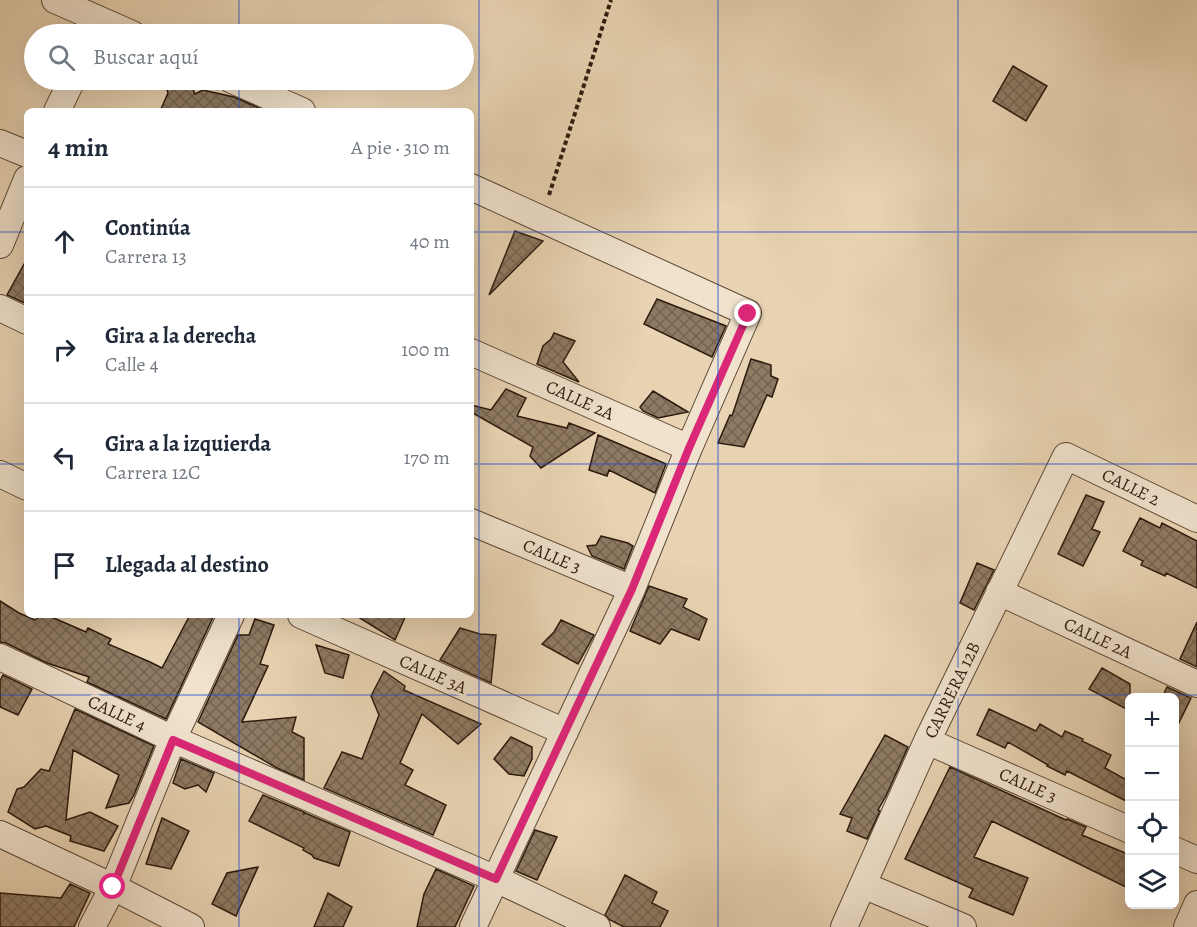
<!DOCTYPE html>
<html lang="es">
<meta charset="utf-8">
<style>
body{margin:0;font-family:Alegreya,serif;background:#f2f2f3;color:#1f2937}
.controls{position:absolute;right:18px;bottom:18px;display:grid;overflow:hidden;border-radius:9px;box-shadow:0 6px 24px #0002}
.controls button{width:54px;height:54px;display:grid;place-items:center;padding:0;border:0;border-bottom:2px solid #e0e1e3;background:#fff;color:#1f2937;font:30px sans-serif}
.stop{position:absolute;width:18px;height:18px;margin:-14px;border:4px solid #db2777;border-radius:50%;background:#fff}
.stop.end{background:#db2777;border-color:#fff;box-shadow:0 2px 6px #0008}
.list{margin:0;padding:0;list-style:none}
h2{display:flex;justify-content:space-between;align-items:center;height:78px;margin:0;padding:0 24px;font-size:26px}
h2 small{font-size:20px;font-weight:400;color:#747a83}
.list li{display:grid;grid-template-columns:39px 1fr auto;gap:18px;align-items:center;box-sizing:border-box;height:108px;padding:0 24px;border-top:2px solid #e0e1e3}
.list b{display:block;font-size:22px;white-space:nowrap}
.list p{margin:0;font-size:20px;white-space:nowrap;color:#747a83}
.list em{font-size:20px;font-style:normal;color:#747a83}
.icon{flex:none;width:33px;height:33px;fill:none;stroke:currentColor;stroke-width:2;stroke-linecap:round;stroke-linejoin:round}
.map{position:relative;flex:none;width:1197px;height:927px;overflow:hidden}
.search{position:absolute;background:#fff;box-shadow:0 6px 24px #0002;left:24px;top:24px;width:450px;height:66px;display:flex;align-items:center;gap:15px;box-sizing:border-box;padding:0 21px;border-radius:33px;color:#747a83;font-size:22px}
.panel{position:absolute;background:#fff;box-shadow:0 6px 24px #0002;left:24px;top:108px;width:450px;height:510px;border-radius:9px}
.map>svg:first-child{display:block}
.building{fill:url(#building-cross-hatch);stroke:#2d1a0e;stroke-width:1.5}
.lines{fill:none;stroke-linecap:round;stroke-linejoin:round}
.minor-casing{stroke:#5c4837;stroke-width:28}
.path{stroke:#2d1a0e;stroke-width:4;stroke-dasharray:4.5 3;stroke-linecap:butt}
.minor{stroke:#f0e2cd;stroke-width:26}
.route{stroke:#db2777;stroke-width:8}
.grid{fill:none;stroke:#1d4ed8;stroke-width:1.5;stroke-opacity:0.55}
.labels{text-anchor:middle;stroke-width:6;stroke-linejoin:round;paint-order:stroke}
.street-label{font-size:18px;fill:#2d1a0e;stroke:#f0e2cd}
</style>
<div class="map">
<svg width="1197" height="927" viewBox="0 0 1197 927">
<defs>
<pattern id="building-cross-hatch" width="8" height="8" patternUnits="userSpaceOnUse" patternTransform="scale(1.5)"><rect width="8" height="8" fill="#8e7a63"/><path d="M0 0l8 8M0 8l8-8" fill="none" stroke="#746350"/></pattern>
</defs>
<rect width="100%" height="100%" fill="#e8d3b2"/>
<filter id="stains"><feTurbulence type="fractalNoise" baseFrequency=".00333" numOctaves="4"/><feColorMatrix values="0 0 0 0 .2 0 0 0 0 .09 0 0 0 0 .02 0 0 0 .5 -.17"/></filter>
<radialGradient id="worn" r=".72"><stop offset=".6" stop-color="#630" stop-opacity="0"/><stop offset="1" stop-color="#630" stop-opacity=".3"/></radialGradient>
<path class="building" d="M1013,66L1047,86L1026,121L993,101Z
M189,80L195,94L203,90L234,97L259,108V111H156L161,109L168,93L164,81Z
M515,231L543,241L489,295Z
M27,259V304L7,295Z
M657,299L726,326L712,357L644,324Z
M554,333L575,341L563,362L579,382L537,364L543,346L551,339Z
M751,359L771,365V376L778,379L772,397L767,395L744,447L718,443L730,415L732,416Z
M506,389L526,398L517,416L567,428L569,423L595,433L541,468L530,456L533,447L471,412V405L491,410Z
M653,391L688,412L658,418L643,411L640,407Z
M598,435L666,464L655,493L609,470L607,476L589,470Z
M1086,495L1104,502L1092,529L1100,532L1083,566L1058,554Z
M1140,518L1160,528L1162,523L1197,541V588L1166,573L1165,576L1141,565L1143,561L1123,551Z
M601,536L628,543L633,546L624,569L592,556L587,546L596,545Z
M977,563L994,570L974,610L960,603Z
M649,586L687,599L683,607L707,619L699,640L671,629L660,644L630,631Z
M0,601L19,613L35,620L42,615H47L86,632L88,628L111,639L108,644L150,662L162,668L190,615H214L166,719L87,682L89,677L47,663L6,643L0,642Z
M355,615H406L395,640Z
M255,619L274,625L260,664L268,666L242,722L296,717L292,732L304,738V780L277,768L198,722L238,635H249Z
M561,620L594,635L578,664L542,644L554,632Z
M1197,622V667L1180,659Z
M460,628L480,634L496,635L491,683L440,660Z
M316,645L349,655L343,678L325,673Z
M1102,668L1130,684V711L1089,689Z
M384,671L405,686L404,690L481,724L458,744L422,714L400,763L413,770L405,785L446,805L433,835L324,788L342,752L362,759L379,715L371,696Z
M3,675L32,689L18,715L0,707V681Z
M1167,687L1191,698L1174,733V698H1162Z
M75,709L154,746L134,795L129,803L106,808L119,775L73,750L66,820L90,812L118,826L104,851L70,841L71,836L46,826L35,829L8,812L17,789L24,787L41,769L49,771Z
M989,709L1036,731L1040,724L1062,737L1065,731L1083,739L1082,741L1111,755L1105,768L1130,782V803L1067,771L1065,775L1047,766L1048,765L1008,742L1005,748L977,735Z
M885,735L908,747L886,796L878,810L880,811L867,839L847,831L852,818L840,814Z
M511,737L532,747V759L524,776L509,774L494,759Z
M181,759L214,773L206,792L198,785L185,789L173,783Z
M950,767L1066,820L1067,819L1086,827L1082,835L1130,855V889L992,821L974,857L1028,878L1013,915L969,897L973,889L905,859Z
M263,795L304,812V814L305,813L350,832L339,866L314,858L312,855L303,850L304,848L249,821Z
M162,818L189,831L171,869L146,864Z
M535,830L557,837L537,880L516,871Z
M258,867L236,916L212,904L227,873Z
M436,869L474,886L455,927H417L424,894Z
M625,875L657,892L652,903L668,911L660,927H624L610,920L605,915Z
M70,884L90,893L74,927H0V893L61,898Z
M328,893L352,907L343,927H314Z"/>
<g class="lines">
<defs>
<path id="minor" d="M55,0L132,34
M232,80L302,111
M57,111L72,80
M0,143L27,154
M471,187L748,313L689,448L632,589L473,927
M0,245L27,179
M0,308L27,321
M471,352L689,448
M0,474L27,487
M471,522L632,589
M999,592L1197,684
M301,615L565,732
M0,657L173,739L496,879L597,927
M927,741L1130,830
M0,834L113,887L191,927
M1174,850L1197,860
M863,885L963,927
M92,927L113,887L173,739L231,615
M844,927L927,741L1066,456L1197,519
M1187,927L1197,904"/>
</defs>
<use href="#minor" class="minor-casing"/>
<path class="path" d="M549,195L611,0"/>
<use href="#minor" class="minor"/>
</g>
<g class="lines">
<path class="route" d="M113,887L173,740L496,879L632,589L689,448L748,314"/>
</g>
<path class="grid" d="M239,0V34M479,0V927M718,0V927M958,0V927M239,80V111M0,232H27M471,232H1197M0,464H27M471,464H1197M239,615V927M0,695H1197"/>
<g class="labels">
<g class="street-label">
<text transform="translate(580 400) rotate(24)" y="6">CALLE 2A</text>
<text transform="translate(1131 487) rotate(26)" y="6">CALLE 2</text>
<text transform="translate(552 556) rotate(23)" y="6">CALLE 3</text>
<text transform="translate(1098 638) rotate(25)" y="6">CALLE 2A</text>
<text transform="translate(433 674) rotate(24)" y="6">CALLE 3A</text>
<text transform="translate(952 690) rotate(-64)" y="6">CARRERA 12B</text>
<text transform="translate(117 713) rotate(25)" y="6">CALLE 4</text>
<text transform="translate(1028 785) rotate(24)" y="6">CALLE 3</text>
</g>
</g>
<rect width="100%" height="100%" filter="url(#stains)"/>
<rect width="100%" height="100%" fill="url(#worn)"/>
</svg>
<div class="controls">
<button>+</button>
<button>−</button>
<button><svg class="icon" aria-label="locate" viewBox="0 0 24 24"><circle cx="12" cy="12" r="6"/><path d="M12 2v4M12 18v4M2 12h4M18 12h4"/></svg></button>
<button><svg class="icon" aria-label="layers" viewBox="0 0 24 24"><path d="M12 4l9 5-9 5-9-5zM3 14l9 5 9-5"/></svg></button>
</div>
<div class="stop" style="left:113px;top:887px"></div>
<div class="stop end" style="left:748px;top:314px"></div>
<div class="search"><svg class="icon" aria-label="search" viewBox="0 0 24 24"><circle cx="10" cy="10" r="6"/><path d="M15 15l6 6"/></svg>Buscar aquí</div>
<section class="panel">
<h2>4 min<small>A pie · 310 m</small></h2>
<ul class="list">
<li><svg class="icon" aria-label="ahead" viewBox="0 0 24 24"><path d="M12 20V5M6 11l6-6 6 6"/></svg><div><b>Continúa</b><p>Carrera 13</p></div><em>40 m</em></li>
<li><svg class="icon" aria-label="right" viewBox="0 0 24 24"><path d="M7 20v-9h11M14 6l5 5-5 5"/></svg><div><b>Gira a la derecha</b><p>Calle 4</p></div><em>100 m</em></li>
<li><svg class="icon" aria-label="left" viewBox="0 0 24 24"><path d="M17 20v-9H6M10 6l-5 5 5 5"/></svg><div><b>Gira a la izquierda</b><p>Carrera 12C</p></div><em>170 m</em></li>
<li><svg class="icon" aria-label="arrive" viewBox="0 0 24 24"><path d="M6 21V4h12l-3 4 3 4H6"/></svg><div><b>Llegada al destino</b></div></li>
</ul>
</section>
</div>
